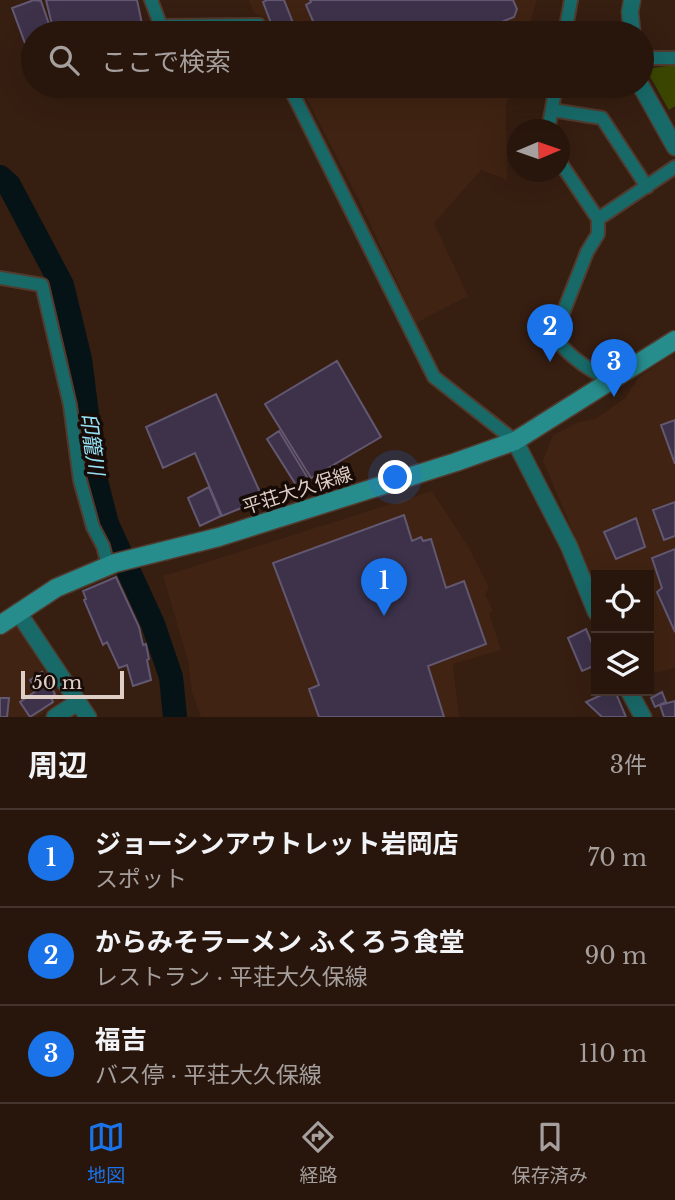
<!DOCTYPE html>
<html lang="ja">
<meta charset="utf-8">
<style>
body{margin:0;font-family:"Libre Baskerville","Noto Sans JP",serif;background:#301f16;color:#f1f3f6}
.controls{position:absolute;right:21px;bottom:21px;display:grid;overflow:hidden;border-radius:0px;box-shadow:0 7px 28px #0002}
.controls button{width:63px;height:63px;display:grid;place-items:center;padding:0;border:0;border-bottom:2px solid #44352e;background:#28160d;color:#f1f3f6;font:35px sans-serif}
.compass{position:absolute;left:507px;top:119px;width:63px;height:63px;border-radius:50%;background:#28160d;box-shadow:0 7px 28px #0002;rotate:88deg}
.scale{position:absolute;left:21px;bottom:18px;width:103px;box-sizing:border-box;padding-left:7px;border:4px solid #dfcec6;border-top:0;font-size:19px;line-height:24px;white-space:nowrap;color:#dfcec6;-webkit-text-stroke:5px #160b06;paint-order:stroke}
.you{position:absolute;left:396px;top:478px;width:24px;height:24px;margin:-18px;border:5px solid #fff;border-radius:50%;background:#1a73e8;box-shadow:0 0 0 10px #1a73e833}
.badge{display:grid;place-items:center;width:46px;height:46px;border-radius:50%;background:#1a73e8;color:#fff;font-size:23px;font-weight:700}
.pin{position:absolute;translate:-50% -58px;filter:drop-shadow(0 2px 4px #0008)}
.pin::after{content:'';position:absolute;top:37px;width:24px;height:21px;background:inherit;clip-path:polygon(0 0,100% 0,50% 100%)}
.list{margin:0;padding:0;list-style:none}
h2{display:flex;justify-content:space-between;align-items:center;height:91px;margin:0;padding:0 28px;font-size:30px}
h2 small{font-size:23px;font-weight:400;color:#a59f9d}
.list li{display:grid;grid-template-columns:46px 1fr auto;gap:21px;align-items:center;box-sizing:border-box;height:98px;padding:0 28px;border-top:2px solid #44352e}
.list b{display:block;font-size:26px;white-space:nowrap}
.list p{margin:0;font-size:23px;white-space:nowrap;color:#a59f9d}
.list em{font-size:23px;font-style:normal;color:#a59f9d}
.icon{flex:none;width:38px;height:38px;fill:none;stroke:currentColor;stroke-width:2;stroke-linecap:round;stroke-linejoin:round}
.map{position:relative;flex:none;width:675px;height:717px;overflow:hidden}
.search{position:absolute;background:#28160d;box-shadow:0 7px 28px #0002;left:21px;right:21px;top:21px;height:77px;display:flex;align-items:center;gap:18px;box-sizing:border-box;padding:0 24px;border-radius:38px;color:#a59f9d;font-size:26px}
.sheet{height:385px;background:#28160d}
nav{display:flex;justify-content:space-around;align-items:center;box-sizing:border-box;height:98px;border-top:2px solid #44352e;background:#28160d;font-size:19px;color:#a59f9d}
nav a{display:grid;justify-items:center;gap:4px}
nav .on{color:#1a73e8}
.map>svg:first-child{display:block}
.built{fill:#402312}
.green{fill:#3b4700}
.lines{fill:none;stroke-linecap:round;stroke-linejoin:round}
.river{stroke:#051316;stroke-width:24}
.building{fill:#3d324a;stroke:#635872;stroke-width:2}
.minor-casing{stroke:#513a2e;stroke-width:16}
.tertiary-casing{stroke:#513a2e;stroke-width:19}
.secondary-casing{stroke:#513a2e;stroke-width:21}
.minor{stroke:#186a69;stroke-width:12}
.tertiary{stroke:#186a69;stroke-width:16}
.secondary{stroke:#278c8c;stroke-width:18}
.labels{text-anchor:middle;stroke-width:7;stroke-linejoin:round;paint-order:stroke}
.street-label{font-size:19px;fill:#dfcec6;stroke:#160b06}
.water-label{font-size:21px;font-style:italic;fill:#95e1f6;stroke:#160b06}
</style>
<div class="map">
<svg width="675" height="717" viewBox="0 0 675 717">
<rect width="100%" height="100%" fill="#361e11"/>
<path class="built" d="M249,0H537L527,33H273L264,17L254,13Z
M300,86H512L506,105L507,180L481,170L434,223L468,296L416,323L361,204Z
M672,355L675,362V668L649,674V575H596V586L543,461L553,435L579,422L595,419L625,398L639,377Z
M432,491L469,548L489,587L485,595L493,611L489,613L501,650L453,664L459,717H201L192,692L188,661L163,576Z
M12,626H18L60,696V702L37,717H0V636Z"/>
<path class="green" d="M675,65V106L669,110L648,73L652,68Z"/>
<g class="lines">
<path class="river" d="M0,177L9,185L62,285L80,359L95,477L107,524L153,624L171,677L175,717"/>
</g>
<path class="building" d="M34,0L41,1L52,33H33V65L12,8Z
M46,0H137L144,33H60L58,27L53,29Z
M267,0H284L293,23L274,31L263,2Z
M310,0H513L517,9L514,17L473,33H318L306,5L311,2Z
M337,361L381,437L311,478L265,404Z
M216,394L263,499L222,516L195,453L163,468L146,427Z
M675,420V464L661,425Z
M279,431L309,480L298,488L267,439Z
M209,487L221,516L200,526L188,498Z
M675,502V536L664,540L653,510Z
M404,515L412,541L421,537L423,541L431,539L446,588L464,581L486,644L428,666L444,717H319L309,689L319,685L273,563Z
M636,518L645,547L616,559L604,532Z
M675,549V632L657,592L662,588L652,558Z
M116,577L139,627L143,645L146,644L149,659L147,660L151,680L133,686L127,665L119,668L107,642L103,645L84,600L86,599L83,591Z
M586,629L596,653V665L582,671L568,638Z
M42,672L55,694L51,697L53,702L30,717L20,702L36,691L30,680Z
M610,691H615L626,717H602L586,702Z
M662,692L666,702L655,707L651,698Z
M0,698H9L7,717H0Z
M675,701V717H664L660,705Z"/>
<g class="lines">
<defs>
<path id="minor" d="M151,0L161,26L259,25L263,33
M565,33L571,0
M642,58H675
M289,86L434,377L515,441
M552,110L602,118L647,187
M548,130L556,86
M560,162L598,219V234L587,252L563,313L557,341C574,360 589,370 612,381
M598,219L675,167
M0,278L42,285L70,405L80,480L93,527L103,546L108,565"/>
<path id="tertiary" d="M632,0L630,12L632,33
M641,86L675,147
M515,441L569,546L596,612
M18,612L88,717
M629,691L643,717
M55,717L78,702"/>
<path id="secondary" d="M0,625L56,588L115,563L219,537L456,462L515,441L675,340"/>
</defs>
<use href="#minor" class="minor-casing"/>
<use href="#tertiary" class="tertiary-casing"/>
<use href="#secondary" class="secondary-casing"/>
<use href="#minor" class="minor"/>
<use href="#tertiary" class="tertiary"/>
<use href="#secondary" class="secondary"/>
</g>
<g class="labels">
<g class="street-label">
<text transform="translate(297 490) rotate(-18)" y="7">平荘大久保線</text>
</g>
<g class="water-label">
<text transform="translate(92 444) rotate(82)" y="7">印籠川</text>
</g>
</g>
</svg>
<div class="controls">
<button><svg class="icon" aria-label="locate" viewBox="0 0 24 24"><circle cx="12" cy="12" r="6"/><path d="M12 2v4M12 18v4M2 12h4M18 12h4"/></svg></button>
<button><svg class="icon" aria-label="layers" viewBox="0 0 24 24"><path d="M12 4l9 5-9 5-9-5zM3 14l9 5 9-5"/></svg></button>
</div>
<svg class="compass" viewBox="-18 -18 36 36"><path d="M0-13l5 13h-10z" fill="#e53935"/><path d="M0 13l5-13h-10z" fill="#a59f9d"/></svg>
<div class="scale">50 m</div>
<div class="you"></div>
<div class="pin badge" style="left:384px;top:616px">1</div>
<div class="pin badge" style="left:550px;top:362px">2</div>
<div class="pin badge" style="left:614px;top:397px">3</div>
<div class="search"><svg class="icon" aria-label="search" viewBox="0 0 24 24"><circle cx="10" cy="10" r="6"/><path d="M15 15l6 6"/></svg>ここで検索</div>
</div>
<section class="sheet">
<h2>周辺<small>3件</small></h2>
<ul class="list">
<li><span class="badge">1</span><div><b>ジョーシンアウトレット岩岡店</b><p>スポット</p></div><em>70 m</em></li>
<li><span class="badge">2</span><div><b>からみそラーメン ふくろう食堂</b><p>レストラン · 平荘大久保線</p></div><em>90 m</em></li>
<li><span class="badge">3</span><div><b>福吉</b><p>バス停 · 平荘大久保線</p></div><em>110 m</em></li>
</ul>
</section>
<nav>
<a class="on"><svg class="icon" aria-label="map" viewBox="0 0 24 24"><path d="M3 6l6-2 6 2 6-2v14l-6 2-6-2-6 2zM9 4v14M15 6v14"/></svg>地図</a>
<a><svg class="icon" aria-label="directions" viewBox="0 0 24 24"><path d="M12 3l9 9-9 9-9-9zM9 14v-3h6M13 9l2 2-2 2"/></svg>経路</a>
<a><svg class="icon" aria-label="saved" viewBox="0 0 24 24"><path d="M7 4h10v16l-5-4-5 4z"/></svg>保存済み</a>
</nav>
